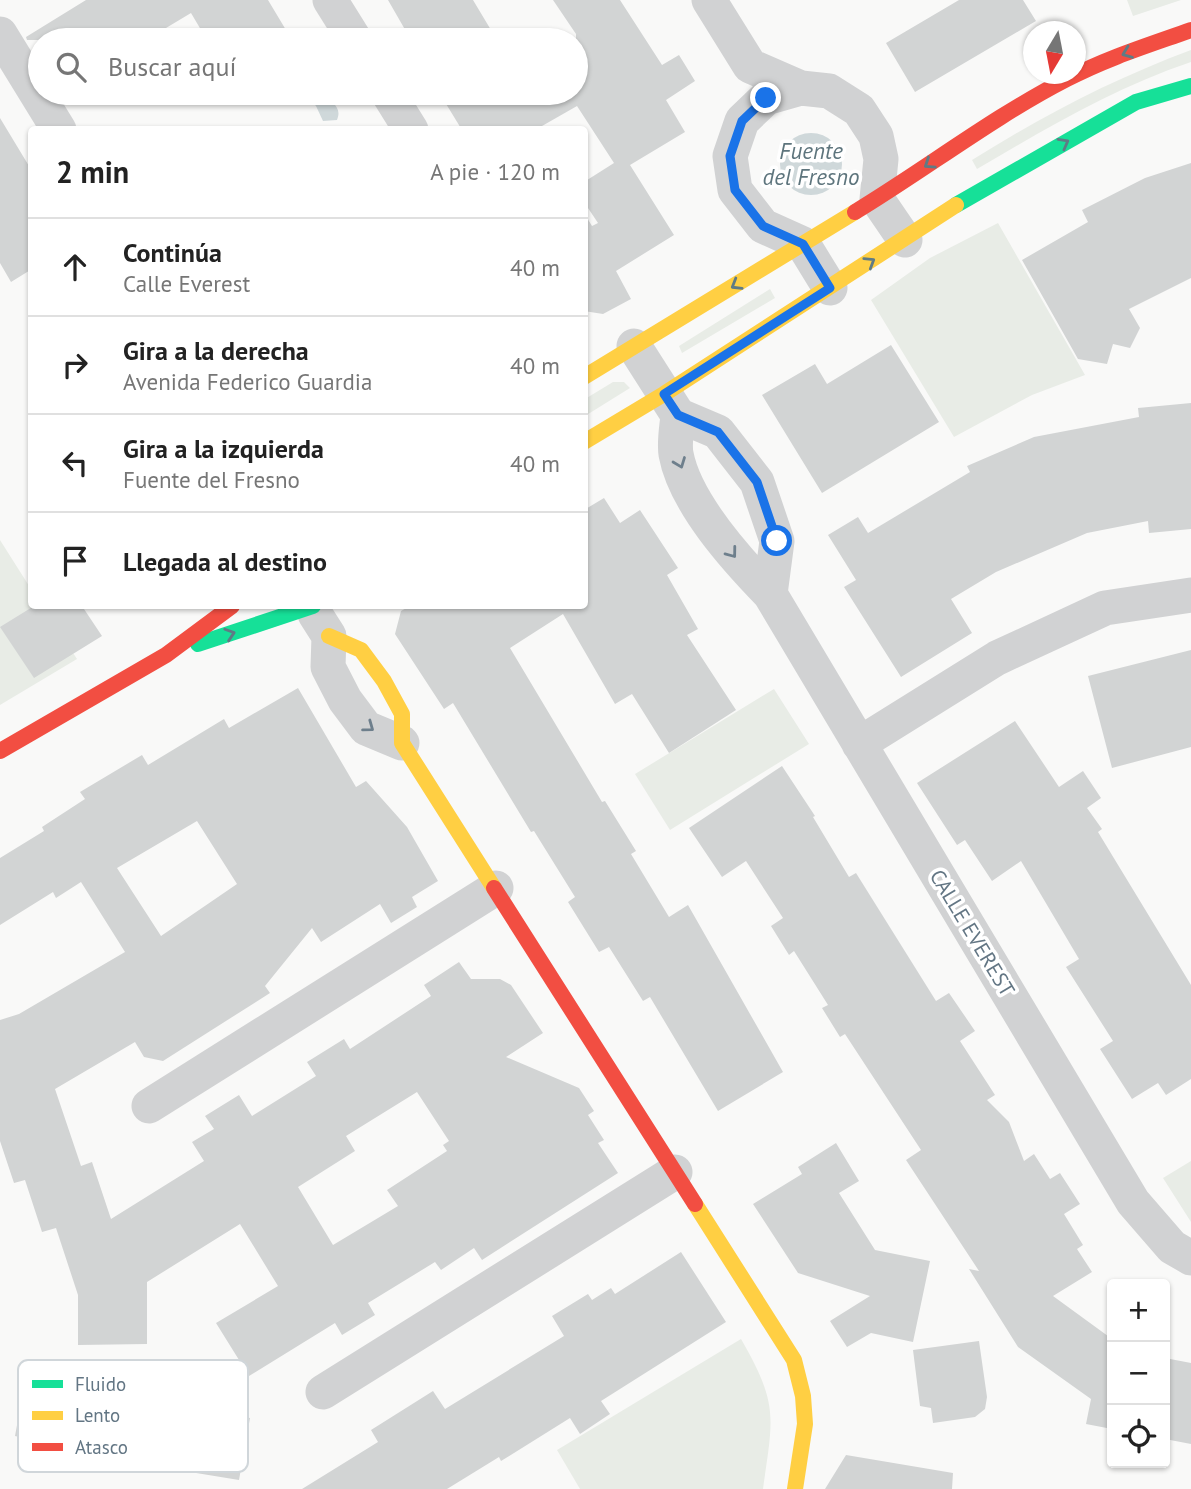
<!DOCTYPE html>
<html lang="es">
<meta charset="utf-8">
<style>
body{margin:0;font-family:"PT Sans",sans-serif;background:#f6f6f6;color:#222}
.controls{position:absolute;right:21px;bottom:21px;display:grid;overflow:hidden;border-radius:7px;box-shadow:0 2px 5px #0004}
.controls button{width:63px;height:63px;display:grid;place-items:center;padding:0;border:0;border-bottom:2px solid #e0e0e0;background:#fff;color:#222;font:35px sans-serif}
.compass{position:absolute;left:1023px;top:21px;width:63px;height:63px;border-radius:50%;background:#fff;box-shadow:0 2px 5px #0004;rotate:190deg}
.stop{position:absolute;width:21px;height:21px;margin:-16px;border:5px solid #1a73e8;border-radius:50%;background:#fff}
.stop.end{background:#1a73e8;border-color:#fff;box-shadow:0 2px 7px #0008}
.list{margin:0;padding:0;list-style:none}
h2{display:flex;justify-content:space-between;align-items:center;height:91px;margin:0;padding:0 28px;font-size:30px}
h2 small{font-size:23px;font-weight:400;color:#767676}
.list li{display:grid;grid-template-columns:46px 1fr auto;gap:21px;align-items:center;box-sizing:border-box;height:98px;padding:0 28px;border-top:2px solid #e0e0e0}
.list b{display:block;font-size:26px;white-space:nowrap}
.list p{margin:0;font-size:23px;white-space:nowrap;color:#767676}
.list em{font-size:23px;font-style:normal;color:#767676}
.icon{flex:none;width:38px;height:38px;fill:none;stroke:currentColor;stroke-width:2;stroke-linecap:round;stroke-linejoin:round}
.map{position:relative;flex:none;width:1191px;height:1489px;overflow:hidden}
.search{position:absolute;background:#fff;box-shadow:0 2px 5px #0004;left:28px;top:28px;width:560px;height:77px;display:flex;align-items:center;gap:18px;box-sizing:border-box;padding:0 24px;border-radius:38px;color:#767676;font-size:26px}
.panel{position:absolute;background:#fff;box-shadow:0 2px 5px #0004;left:28px;top:126px;width:560px;height:483px;border-radius:7px}
.map>svg:first-child{display:block}
.green{fill:#e8ece6}
.water{fill:#cfd8da}
.building{fill:#d2d4d4;fill-rule:evenodd}
.lines{fill:none;stroke-linecap:round;stroke-linejoin:round}
.street{stroke:#d1d2d3;stroke-width:35}
.fast{stroke:#16e098;stroke-width:16}
.slow{stroke:#ffcf43;stroke-width:16}
.jam{stroke:#f24e42;stroke-width:16}
.oneway{stroke:#5f7b85}
.oneway2{stroke:#6e7f8c}
.route{stroke:#1a73e8;stroke-width:9}
.labels{text-anchor:middle;stroke-width:7;stroke-linejoin:round;paint-order:stroke}
.street-label{font-size:21px;fill:#637684;stroke:#fff}
.water-label{font-size:23px;font-style:italic;fill:#5e757d;stroke:#fff}
.key{fill:#fff;stroke:#d0d6da;stroke-width:2}
.key-label{font-size:19px;fill:#637684}
</style>
<div class="map">
<svg width="1191" height="1489" viewBox="0 0 1191 1489">
<rect width="100%" height="100%" fill="#f9f9f8"/>
<path class="green" d="M1127,0H1181L1133,16Z
M1191,50V62C1114,88 1047,128 977,169L972,160C1042,116 1113,79 1191,50Z
M998,223L1085,375L1032,395L954,437L871,300L930,258Z
M770,289L775,298L682,353L679,346Z
M613,382H624L630,388L585,416V399Z
M0,540L31,589L32,606H42L77,659L0,705Z
M774,689L809,744L670,830L635,774Z
M1191,1161V1222L1163,1178Z
M741,1339C779,1405 773,1417 763,1489H580L557,1450Z"/>
<path class="water" d="M119,93H143L137,102H121Z
M304,93H327C329,104 343,105 337,120L323,121L316,106Z
M780 164a31 31 0 1 1 62 0a31 31 0 1 1-62 0Z"/>
<path class="building" d="M86,0H268L292,40H207L191,13L146,40H27L26,37Z
M388,0H473L497,40H411Z
M553,0H620L662,65L679,55L695,81L666,100L685,132L630,165L674,235L616,271L631,299L603,314L584,311V213L592,226L598,223L584,202V182L614,163L577,106L535,130H462L440,94L576,93V34Z
M959,0H1023L1036,21L915,92L886,43Z
M0,118L32,171V269L11,282L0,263Z
M1191,163V278L1129,309L1140,328L1130,348L1113,344L1107,364L1078,359L1022,260L1088,222L1082,210L1145,178Z
M891,345L939,422L822,493L762,395L815,364L827,384Z
M1191,403V529L1149,533L1148,521L1087,533L996,572L951,599L972,633L901,677L844,587L856,580L828,535L858,517L868,533L970,472L967,466L1034,437L1139,417L1138,408Z
M604,498L620,523L640,510L678,568L667,575L698,629L687,635L736,710L669,753L632,694L615,704L563,614L510,648L602,802L605,801L636,851L631,854L669,917L688,905L783,1072L718,1111L650,997L643,1001L609,947L599,952L568,902L575,897L534,831L531,832L453,703L444,709L395,634L401,611L410,606H584V510Z
M34,606H82L102,636L34,678L0,627Z
M1191,650V747L1112,768L1088,676Z
M298,688L356,787L366,781L407,827L438,881L412,897L417,907L391,923L380,904L321,942L312,928L265,986L270,993L163,1061L144,1057L135,1042L55,1089L81,1166L92,1162L111,1219L204,1161L192,1142L214,1129L205,1116L239,1095L252,1116L316,1076L307,1062L344,1039L350,1049L431,996L424,985L459,962L471,979H500L511,985L543,1033L506,1057L579,1088L594,1111L588,1115L604,1140L598,1143L618,1173L482,1260L474,1248L441,1270L435,1262L368,1303L375,1315L342,1335L335,1323L249,1376L216,1323L278,1286L240,1224L147,1282V1344L78,1345V1295L56,1228L42,1232L25,1180L14,1183L0,1141V1020L19,1014L125,952L81,882L56,898L53,892L0,925V858L44,831L42,827L85,799L80,792L142,755L148,765L224,719L229,728ZM197,821L237,884L161,936L117,868ZM417,1092L449,1141L443,1145L447,1151L387,1190L398,1206L333,1245L298,1187L355,1151L346,1136Z
M1015,721L1059,787L1083,771L1101,798L1087,808L1102,829L1098,832L1191,985V1079L1166,1095L1158,1083L1132,1099L1100,1049L1113,1041L1066,967L1079,959L1021,861L992,881L965,840L957,845L917,783Z
M782,766L815,816L813,817L849,877L856,873L936,1001L949,993L975,1031L960,1041L995,1095L987,1100L1009,1122L1024,1161L1034,1154L1050,1179L1060,1173L1080,1204L1064,1214L1083,1245L1077,1249L1092,1272L1053,1296L1112,1339V1429L1086,1424L1091,1399L1018,1347L969,1269L979,1271L906,1160L921,1150L845,1034L840,1037L822,1008L828,1005L794,951L789,955L771,926L783,918L746,861L722,877L689,828Z
M836,1143L859,1181L839,1193L875,1250L930,1261L913,1342L871,1333L847,1347L830,1321L870,1296L798,1273L753,1204L802,1174L798,1167Z
M681,1252L726,1322L601,1401L610,1414L580,1434L570,1418L501,1461L499,1457L447,1489H302L378,1442L371,1430L433,1391L445,1409L564,1336L552,1316L588,1294L592,1300L611,1288L615,1294Z
M979,1341L987,1397L985,1409L975,1417L933,1423L931,1408L920,1406L913,1350Z
M1165,1358L1191,1363V1444L1165,1439Z
M26,1376L250,1418L239,1480L135,1463L15,1436Z
M846,1455L953,1473L952,1489H825Z"/>
<g class="lines">
<path class="street" d="M330,0L355,40
M709,0L750,66L801,88
M0,34L59,130
M388,93L411,130
M830,288L803,244L763,226L735,190L730,156L742,121L766,98L801,88L829,91L859,110L876,136L881,159L877,199L905,240
M634,346L678,415L718,432L757,482L777,541L770,594
M678,415C677,427 674,442 676,454C685,503 736,559 770,594L1133,1202L1172,1247L1191,1258
M315,614L329,636L328,667L345,700L366,728L402,743
M859,744L997,658L1105,608L1191,595
M149,1106L496,888
M323,1392L675,1172"/>
<path class="fast" d="M956,205L1136,102L1191,86
M198,644L313,606"/>
<path class="slow" d="M584,377L855,212
M584,442L664,394L956,205
M329,636L361,650L384,681L402,714V743L494,888
M695,1204L794,1360L803,1396L805,1424L795,1489"/>
<path class="jam" d="M855,212C926,169 993,117 1067,79C1107,58 1149,45 1191,30
M0,751L166,655L232,606
M494,888L695,1204"/>
</g>
<defs><path id="oneway-chevron" d="M-2-3.5L2.5 0L-2 3.5" fill="none" stroke-width="1.6" stroke-linecap="round" stroke-linejoin="round" transform="scale(1.75)"/></defs>
<g class="oneway">
<use href="#oneway-chevron" transform="translate(1127 53) rotate(159)"/>
<use href="#oneway-chevron" transform="translate(1064 143) rotate(-29)"/>
<use href="#oneway-chevron" transform="translate(929 164) rotate(146)"/>
<use href="#oneway-chevron" transform="translate(870 262) rotate(-32)"/>
<use href="#oneway-chevron" transform="translate(736 285) rotate(149)"/>
<use href="#oneway-chevron" transform="translate(230 634) rotate(-18)"/>
</g>
<g class="oneway2">
<use href="#oneway-chevron" transform="translate(680 463) rotate(69)"/>
<use href="#oneway-chevron" transform="translate(732 553) rotate(53)"/>
<use href="#oneway-chevron" transform="translate(369 727) rotate(36)"/>
</g>
<g class="lines">
<path class="route" d="M766,98L742,121L730,156L735,190L763,226L803,244L830,288L664,394L678,415L718,432L757,482L777,541"/>
</g>
<g class="labels">
<g class="street-label">
<text transform="translate(972 933) rotate(59)" y="7">CALLE EVEREST</text>
</g>
<g class="water-label">
<text x="811" y="159">Fuente<tspan x="811" dy="26">del Fresno</tspan></text>
</g>
</g>
<rect x="18" y="1360" width="230" height="112" rx="10" class="key"/>
<rect x="32" y="1380" width="31" height="8" fill="#16e098"/>
<rect x="32" y="1411" width="31" height="9" fill="#ffcf43"/>
<rect x="32" y="1443" width="31" height="8" fill="#f24e42"/>
<g class="key-label">
<text x="75" y="1391">Fluido</text>
<text x="75" y="1422">Lento</text>
<text x="75" y="1454">Atasco</text>
</g>
</svg>
<div class="controls">
<button>+</button>
<button>−</button>
<button><svg class="icon" aria-label="locate" viewBox="0 0 24 24"><circle cx="12" cy="12" r="6"/><path d="M12 2v4M12 18v4M2 12h4M18 12h4"/></svg></button>
</div>
<svg class="compass" viewBox="-18 -18 36 36"><path d="M0-13l5 13h-10z" fill="#e53935"/><path d="M0 13l5-13h-10z" fill="#767676"/></svg>
<div class="stop" style="left:777px;top:541px"></div>
<div class="stop end" style="left:766px;top:98px"></div>
<div class="search"><svg class="icon" aria-label="search" viewBox="0 0 24 24"><circle cx="10" cy="10" r="6"/><path d="M15 15l6 6"/></svg>Buscar aquí</div>
<section class="panel">
<h2>2 min<small>A pie · 120 m</small></h2>
<ul class="list">
<li><svg class="icon" aria-label="ahead" viewBox="0 0 24 24"><path d="M12 20V5M6 11l6-6 6 6"/></svg><div><b>Continúa</b><p>Calle Everest</p></div><em>40 m</em></li>
<li><svg class="icon" aria-label="right" viewBox="0 0 24 24"><path d="M7 20v-9h11M14 6l5 5-5 5"/></svg><div><b>Gira a la derecha</b><p>Avenida Federico Guardia</p></div><em>40 m</em></li>
<li><svg class="icon" aria-label="left" viewBox="0 0 24 24"><path d="M17 20v-9H6M10 6l-5 5 5 5"/></svg><div><b>Gira a la izquierda</b><p>Fuente del Fresno</p></div><em>40 m</em></li>
<li><svg class="icon" aria-label="arrive" viewBox="0 0 24 24"><path d="M6 21V4h12l-3 4 3 4H6"/></svg><div><b>Llegada al destino</b></div></li>
</ul>
</section>
</div>
